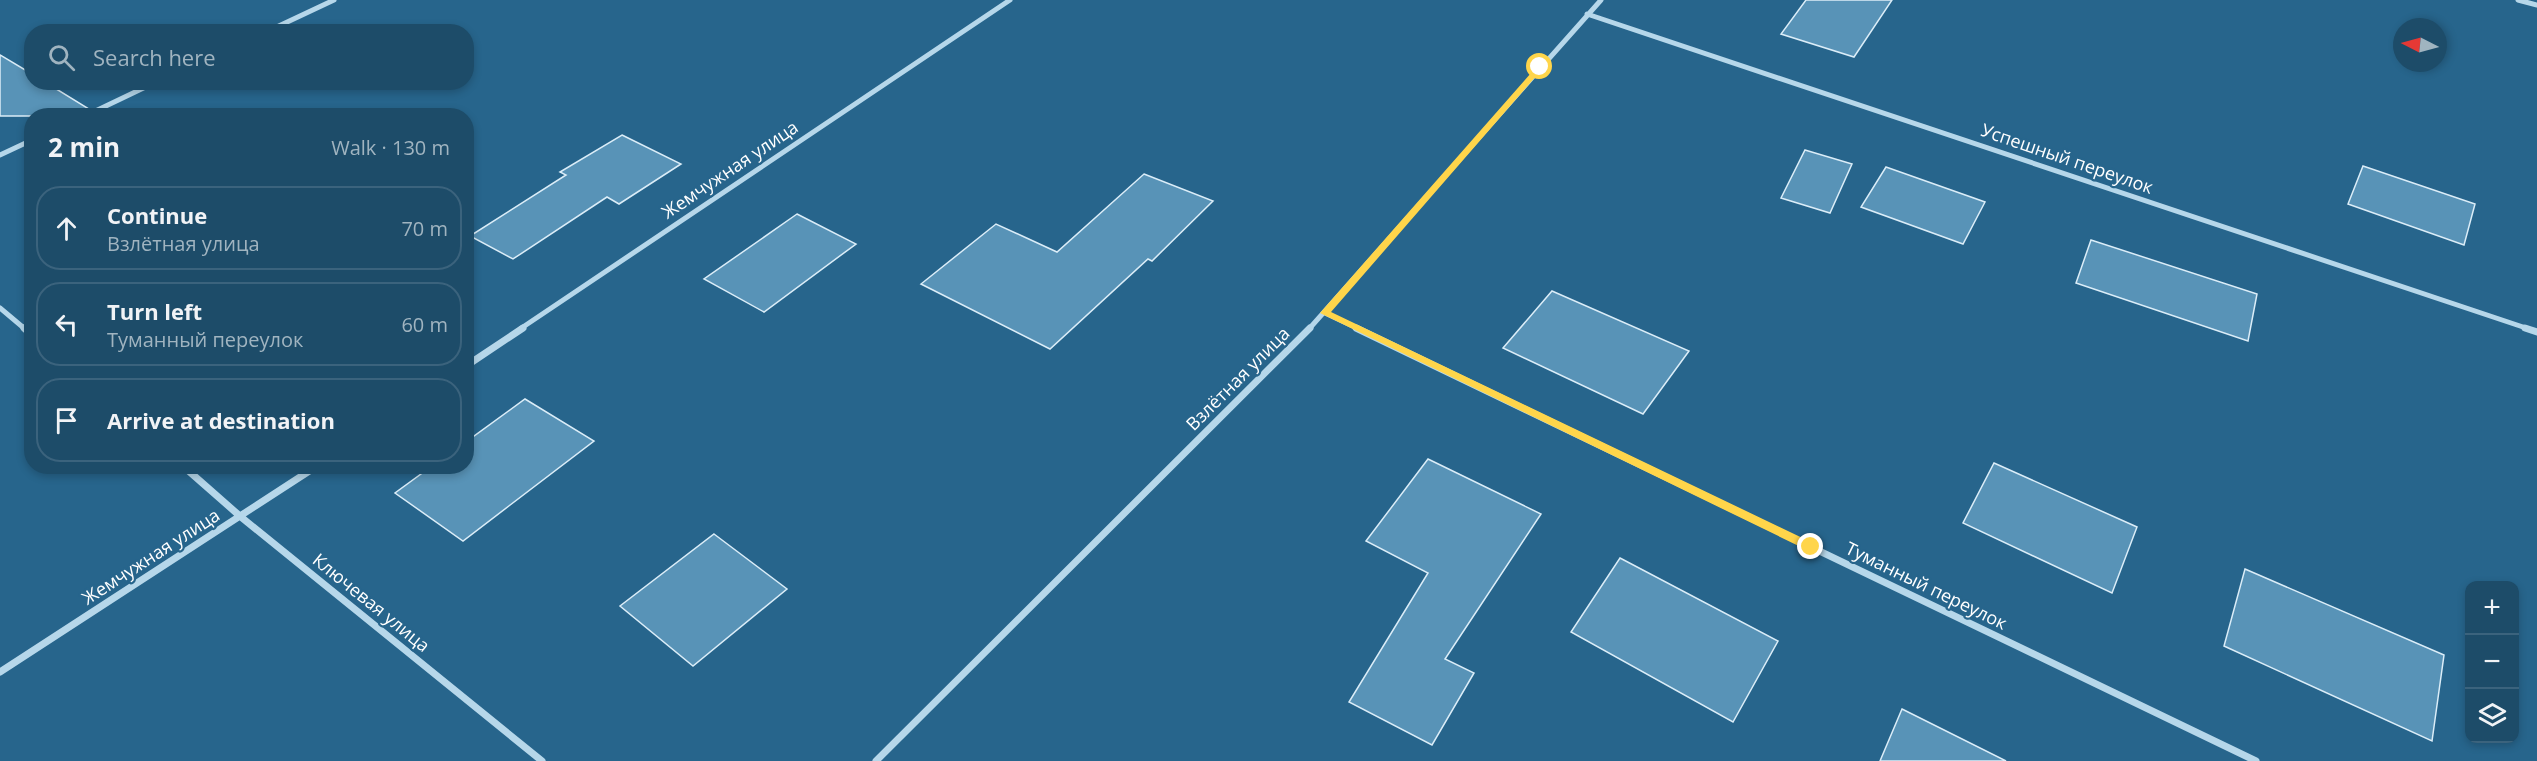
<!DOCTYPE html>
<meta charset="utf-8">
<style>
body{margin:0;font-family:"Open Sans",sans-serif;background:#2a5671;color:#f1f3f6}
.controls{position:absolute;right:18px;bottom:18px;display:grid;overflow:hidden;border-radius:12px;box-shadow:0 3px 9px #0003}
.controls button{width:54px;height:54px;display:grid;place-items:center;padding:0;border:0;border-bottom:2px solid #3b637d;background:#1d4c69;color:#f1f3f6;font:30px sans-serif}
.compass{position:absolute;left:2393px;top:18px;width:54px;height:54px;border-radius:50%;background:#1d4c69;box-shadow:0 3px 9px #0003;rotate:276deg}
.stop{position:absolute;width:18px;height:18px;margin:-14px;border:4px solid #ffd54a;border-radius:50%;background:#fff}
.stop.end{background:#ffd54a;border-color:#fff;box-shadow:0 2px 6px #0008}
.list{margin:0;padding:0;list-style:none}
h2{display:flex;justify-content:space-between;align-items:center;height:78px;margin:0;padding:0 24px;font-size:26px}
h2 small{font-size:20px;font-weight:400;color:#a0b4c0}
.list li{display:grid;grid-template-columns:39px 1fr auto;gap:18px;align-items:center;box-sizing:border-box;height:84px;margin:0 12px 12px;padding:0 12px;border:2px solid #3b637d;border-radius:24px}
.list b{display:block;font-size:22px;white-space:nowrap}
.list p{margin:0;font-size:20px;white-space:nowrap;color:#a0b4c0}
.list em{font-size:20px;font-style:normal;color:#a0b4c0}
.icon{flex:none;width:33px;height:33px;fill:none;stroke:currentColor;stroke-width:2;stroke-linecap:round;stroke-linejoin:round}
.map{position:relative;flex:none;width:2537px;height:761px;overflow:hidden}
.search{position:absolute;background:#1d4c69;box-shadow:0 3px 9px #0003;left:24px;top:24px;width:450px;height:66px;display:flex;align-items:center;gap:15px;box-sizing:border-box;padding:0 21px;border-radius:24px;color:#a0b4c0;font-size:22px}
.panel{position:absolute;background:#1d4c69;box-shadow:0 3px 9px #0003;left:24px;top:108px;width:450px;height:366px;border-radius:24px}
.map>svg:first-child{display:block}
.building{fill:#5893b7;stroke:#dbedf8;stroke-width:1.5}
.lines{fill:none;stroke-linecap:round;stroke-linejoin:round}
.street-far1{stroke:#b6d7ea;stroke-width:5}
.street{stroke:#b6d7ea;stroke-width:7}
.route{fill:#ffd54a}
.labels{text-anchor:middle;stroke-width:4.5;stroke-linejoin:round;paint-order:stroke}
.street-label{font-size:18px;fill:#fff;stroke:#27658c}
</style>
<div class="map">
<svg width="2537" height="761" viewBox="0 0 2537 761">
<rect width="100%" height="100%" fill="#27658c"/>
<path class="building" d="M1806,0H1892L1854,57L1781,34Z
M0,55L32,74V82H45L89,109L80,116H0Z
M622,135L681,164L619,204L607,197L513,259L470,236L566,175L560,172Z
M1805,150L1852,164L1830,213L1781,198Z
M2363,166L2475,204L2464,245L2348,204Z
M1886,167L1985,202L1963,244L1861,207Z
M1144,174L1213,201L1152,261L1148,259L1050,349L921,284L996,224L1057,252Z
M797,214L856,244L764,312L704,279Z
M2091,240L2257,294L2248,341L2076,283Z
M1552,291L1689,351L1643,414L1503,348Z
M525,399L594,441L463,541L395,493L432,466H466V442Z
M1428,459L1541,514L1445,659L1474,673L1432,745L1349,702L1428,573L1366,541Z
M1994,463L2137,527L2112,593L1963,523Z
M714,534L787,589L693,666L620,606Z
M1620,558L1778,641L1733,722L1571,632Z
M2245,569L2444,655L2432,741L2224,646Z
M1902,709L2006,761H1880Z"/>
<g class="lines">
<path class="street-far1" d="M2518,0L2537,5
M1587,14L2529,329
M266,32L334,0
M85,116L156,82
M0,155L32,140
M0,308L25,329
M1325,313L1359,329
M520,329L1010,0
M1309,329L1601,0"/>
<path class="street" d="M24,328L32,335
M1356,328L2256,761
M2525,328L2537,332
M466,366L523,328
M183,466L241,517L542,761
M0,672L317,466
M876,761L1310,328"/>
</g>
<path class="route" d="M1538,65L1544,67L1331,312L1815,544V550H1807L1320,313Z"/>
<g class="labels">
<g class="street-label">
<text transform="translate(2067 159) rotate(19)" y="6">Успешный переулок</text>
<text transform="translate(730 170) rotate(-34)" y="6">Жемчужная улица</text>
<text transform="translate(1238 379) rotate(-45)" y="6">Взлётная улица</text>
<text transform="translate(151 557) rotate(-33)" y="6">Жемчужная улица</text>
<text transform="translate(1926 586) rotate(26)" y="6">Туманный переулок</text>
<text transform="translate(371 603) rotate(39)" y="6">Ключевая улица</text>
</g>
</g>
</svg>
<div class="controls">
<button>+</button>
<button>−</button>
<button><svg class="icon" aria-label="layers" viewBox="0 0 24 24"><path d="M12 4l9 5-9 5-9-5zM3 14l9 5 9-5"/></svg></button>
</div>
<svg class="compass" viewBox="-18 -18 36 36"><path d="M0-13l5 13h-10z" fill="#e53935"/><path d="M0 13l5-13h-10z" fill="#a0b4c0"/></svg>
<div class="stop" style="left:1540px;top:67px"></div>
<div class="stop end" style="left:1811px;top:547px"></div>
<div class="search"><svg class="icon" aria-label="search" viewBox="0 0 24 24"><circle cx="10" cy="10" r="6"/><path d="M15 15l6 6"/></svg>Search here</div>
<section class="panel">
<h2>2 min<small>Walk · 130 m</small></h2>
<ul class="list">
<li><svg class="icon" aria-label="ahead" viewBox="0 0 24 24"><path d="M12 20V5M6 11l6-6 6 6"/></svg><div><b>Continue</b><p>Взлётная улица</p></div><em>70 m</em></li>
<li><svg class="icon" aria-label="left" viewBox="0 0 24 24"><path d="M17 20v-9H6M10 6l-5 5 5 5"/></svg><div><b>Turn left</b><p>Туманный переулок</p></div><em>60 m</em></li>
<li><svg class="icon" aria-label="arrive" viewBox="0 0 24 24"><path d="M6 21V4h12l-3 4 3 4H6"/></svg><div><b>Arrive at destination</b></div></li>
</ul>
</section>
</div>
